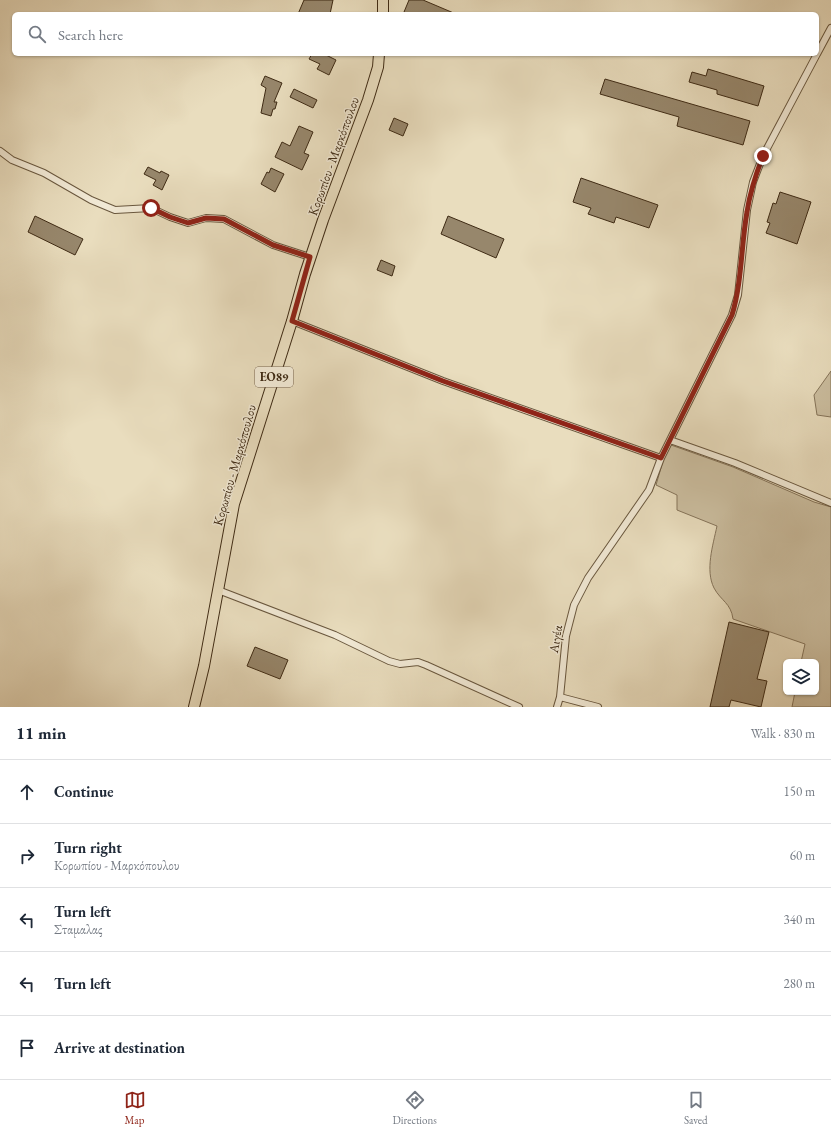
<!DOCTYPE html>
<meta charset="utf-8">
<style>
body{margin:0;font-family:"EB Garamond",serif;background:#f6f6f7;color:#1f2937}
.controls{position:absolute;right:12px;bottom:12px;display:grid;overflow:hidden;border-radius:6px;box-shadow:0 1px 3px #0004}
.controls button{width:36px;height:36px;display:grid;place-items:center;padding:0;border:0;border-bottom:1px solid #e0e1e3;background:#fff;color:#1f2937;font:20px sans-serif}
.stop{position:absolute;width:12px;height:12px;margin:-9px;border:3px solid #8f2418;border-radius:50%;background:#fff}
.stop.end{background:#8f2418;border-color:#fff;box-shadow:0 1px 4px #0008}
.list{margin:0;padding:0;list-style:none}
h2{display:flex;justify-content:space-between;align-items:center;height:52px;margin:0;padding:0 16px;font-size:17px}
h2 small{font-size:13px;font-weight:400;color:#747a83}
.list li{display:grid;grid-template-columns:26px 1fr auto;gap:12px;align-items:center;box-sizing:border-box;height:64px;padding:0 16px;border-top:1px solid #e0e1e3}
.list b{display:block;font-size:15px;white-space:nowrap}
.list p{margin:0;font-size:13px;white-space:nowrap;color:#747a83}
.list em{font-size:13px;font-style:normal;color:#747a83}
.icon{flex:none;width:22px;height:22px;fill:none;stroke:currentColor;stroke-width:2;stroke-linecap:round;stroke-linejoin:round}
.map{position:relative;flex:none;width:831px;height:707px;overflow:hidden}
.search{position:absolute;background:#fff;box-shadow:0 1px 3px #0004;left:12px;right:12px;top:12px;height:44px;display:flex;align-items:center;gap:10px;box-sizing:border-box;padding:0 14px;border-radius:6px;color:#747a83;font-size:15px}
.sheet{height:372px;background:#fff}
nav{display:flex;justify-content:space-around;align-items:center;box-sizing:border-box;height:56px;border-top:1px solid #e0e1e3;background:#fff;font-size:11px;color:#747a83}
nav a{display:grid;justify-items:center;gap:2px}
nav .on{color:#8f2418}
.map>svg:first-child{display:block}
.green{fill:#ccbfa1;stroke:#85745a}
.building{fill:#97876c;stroke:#3e2a14}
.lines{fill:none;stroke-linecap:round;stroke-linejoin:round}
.minor-casing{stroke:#69573e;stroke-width:8}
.primary-casing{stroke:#3e2a14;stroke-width:12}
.minor{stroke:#f1e9d5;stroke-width:6}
.primary{stroke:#e9ddbe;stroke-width:10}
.route{stroke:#8f2418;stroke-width:5}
.labels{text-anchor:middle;stroke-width:3;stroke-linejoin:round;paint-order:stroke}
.shield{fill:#f1e9d5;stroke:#74634e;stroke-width:1}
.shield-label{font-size:12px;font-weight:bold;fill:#3e2a14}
.street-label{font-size:13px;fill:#3e2a14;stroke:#f1e9d5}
</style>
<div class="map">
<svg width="831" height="707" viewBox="0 0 831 707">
<rect width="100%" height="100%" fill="#e9ddbe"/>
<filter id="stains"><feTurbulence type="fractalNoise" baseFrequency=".005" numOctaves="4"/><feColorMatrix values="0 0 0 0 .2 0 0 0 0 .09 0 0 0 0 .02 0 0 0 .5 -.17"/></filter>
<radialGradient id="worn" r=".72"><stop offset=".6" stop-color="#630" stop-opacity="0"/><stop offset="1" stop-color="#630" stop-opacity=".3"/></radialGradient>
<path class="green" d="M831,371V417L817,415L814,395Z
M671,445L733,467L814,502L831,507V707H792L795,692H816V662H801L805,644L733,619C731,603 721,601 714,588C705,570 713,545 717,526L677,510V495L656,485L663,461Z"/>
<path class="building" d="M304,0H333L330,14H298Z
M409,0H423L456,14H408L404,12Z
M312,54H324L336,60L329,75L317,69L320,64L309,59Z
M708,69L764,86L758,106L717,94V90L689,82L692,72L706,76Z
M265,76L282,83L274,102H277L275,109H273L271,116L261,113L266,88L261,85Z
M605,79L750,121L743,145L677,126L679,117L600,94Z
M294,89L317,100L313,108L290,97Z
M394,118L408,124L403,136L389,130Z
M299,126L313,132L304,153L309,155L302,170L275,157L282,142L290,146Z
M148,167L160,173L161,171L169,175L162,190L153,185L156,180L144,174Z
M271,168L284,174L275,192L261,184L267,172L269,173Z
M581,178L658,205L649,228L616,217L614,223L588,214L591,208L573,202Z
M780,192L811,202L797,244L766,233L770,223L767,222L773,203L776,204Z
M35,216L83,239L75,255L28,232Z
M448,216L504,239L496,258L441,234Z
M381,260L395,266L392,276L377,270Z
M729,622L769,632L757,679L767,681L761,707L731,700L729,707H710Z
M255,647L288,660L280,679L247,666Z"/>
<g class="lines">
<defs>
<path id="minor" d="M817,54L831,28
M0,151L12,160L44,173L91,200L115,210L151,208L170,217L188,223L206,218L224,219L273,245L310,257
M292,321L443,381L661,458
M670,440L735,463L831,503
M218,590L335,635L389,661L400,664L418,662L426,665L519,707
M560,697L598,707
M557,707L560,697L566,636L574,605L588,578L649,490L661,458L732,315L738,295L747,210L753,182L763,156L817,54"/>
<path id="primary" d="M383,14V0
M194,707L204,666L234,504L292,321L305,274L323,220L368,100L378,67L379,54"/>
</defs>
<use href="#minor" class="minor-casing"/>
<use href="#primary" class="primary-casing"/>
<use href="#minor" class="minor"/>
<use href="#primary" class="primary"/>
</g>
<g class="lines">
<path class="route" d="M151,208L170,217L188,223L206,218L224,219L273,245L310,257L292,321L443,381L661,458L732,315C742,282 741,246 747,212C750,192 756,174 763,156"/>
</g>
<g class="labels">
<rect class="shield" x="255" y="367" width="38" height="20" rx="3"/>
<g class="shield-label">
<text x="274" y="381">ΕΟ89</text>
</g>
<g class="street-label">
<text transform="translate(333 156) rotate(-70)" y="5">Κορωπίου - Μαρκόπουλου</text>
<text transform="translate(234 465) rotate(-74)" y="5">Κορωπίου - Μαρκόπουλου</text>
<text transform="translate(555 639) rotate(-81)" y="5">Αιγέα</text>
</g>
</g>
<rect width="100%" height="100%" filter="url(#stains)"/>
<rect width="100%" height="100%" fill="url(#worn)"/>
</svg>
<div class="controls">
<button><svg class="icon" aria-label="layers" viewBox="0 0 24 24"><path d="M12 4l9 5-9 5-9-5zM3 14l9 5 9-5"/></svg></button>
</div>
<div class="stop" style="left:151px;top:208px"></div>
<div class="stop end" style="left:763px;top:156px"></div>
<div class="search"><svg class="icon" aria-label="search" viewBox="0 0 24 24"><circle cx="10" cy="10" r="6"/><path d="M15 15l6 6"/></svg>Search here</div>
</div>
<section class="sheet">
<h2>11 min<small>Walk · 830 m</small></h2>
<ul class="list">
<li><svg class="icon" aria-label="ahead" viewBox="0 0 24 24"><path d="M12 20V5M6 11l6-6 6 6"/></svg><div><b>Continue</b></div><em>150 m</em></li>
<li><svg class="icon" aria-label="right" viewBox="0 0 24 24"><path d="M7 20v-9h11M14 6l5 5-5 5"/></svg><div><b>Turn right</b><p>Κορωπίου - Μαρκόπουλου</p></div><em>60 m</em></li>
<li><svg class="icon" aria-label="left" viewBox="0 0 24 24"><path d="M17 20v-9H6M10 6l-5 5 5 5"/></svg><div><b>Turn left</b><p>Σταμαλας</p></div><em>340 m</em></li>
<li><svg class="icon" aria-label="left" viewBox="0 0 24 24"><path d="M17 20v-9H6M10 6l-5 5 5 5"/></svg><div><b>Turn left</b></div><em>280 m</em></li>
<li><svg class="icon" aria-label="arrive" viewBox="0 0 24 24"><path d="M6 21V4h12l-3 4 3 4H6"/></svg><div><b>Arrive at destination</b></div></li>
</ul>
</section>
<nav>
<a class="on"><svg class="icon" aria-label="map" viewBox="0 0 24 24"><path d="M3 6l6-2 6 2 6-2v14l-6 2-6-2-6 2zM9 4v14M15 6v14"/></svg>Map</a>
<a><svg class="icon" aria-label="directions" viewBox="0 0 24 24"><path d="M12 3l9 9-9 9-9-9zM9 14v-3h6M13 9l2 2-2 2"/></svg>Directions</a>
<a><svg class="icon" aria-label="saved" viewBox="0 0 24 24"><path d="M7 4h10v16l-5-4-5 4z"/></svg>Saved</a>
</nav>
